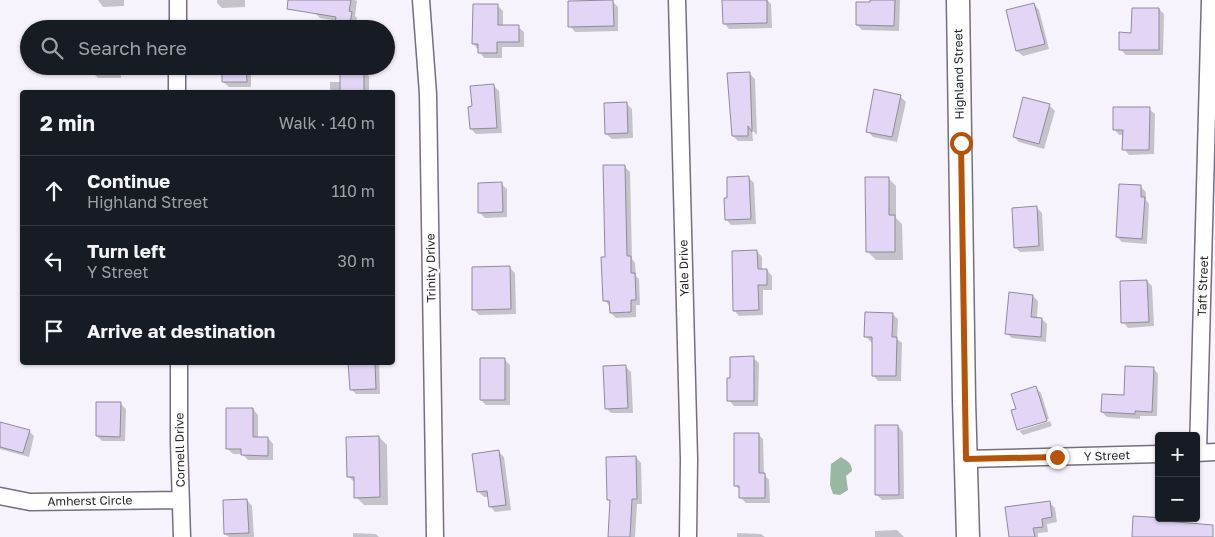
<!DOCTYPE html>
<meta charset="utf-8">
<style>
body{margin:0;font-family:"Golos Text",sans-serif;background:#20242c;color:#f1f3f6}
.controls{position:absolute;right:15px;bottom:15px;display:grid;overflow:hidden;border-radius:5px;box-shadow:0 1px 4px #0004}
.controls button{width:45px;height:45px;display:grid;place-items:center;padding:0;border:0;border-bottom:1px solid #363941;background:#171b24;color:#f1f3f6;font:25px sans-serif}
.stop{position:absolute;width:15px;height:15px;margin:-11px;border:4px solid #b45309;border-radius:50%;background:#fff}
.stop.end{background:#b45309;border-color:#fff;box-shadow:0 1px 5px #0008}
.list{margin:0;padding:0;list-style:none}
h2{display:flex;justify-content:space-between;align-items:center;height:65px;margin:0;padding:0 20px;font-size:21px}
h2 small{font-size:16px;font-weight:400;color:#9ea1a6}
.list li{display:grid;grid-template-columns:32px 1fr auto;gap:15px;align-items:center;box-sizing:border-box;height:70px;padding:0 20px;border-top:1px solid #363941}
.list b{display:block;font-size:19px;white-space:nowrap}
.list p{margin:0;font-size:16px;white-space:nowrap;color:#9ea1a6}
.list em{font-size:16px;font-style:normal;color:#9ea1a6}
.icon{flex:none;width:28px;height:28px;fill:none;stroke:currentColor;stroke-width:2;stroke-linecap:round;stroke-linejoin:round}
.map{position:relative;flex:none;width:1215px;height:537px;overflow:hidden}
.search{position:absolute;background:#171b24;box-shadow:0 1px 4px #0004;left:20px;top:20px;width:375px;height:55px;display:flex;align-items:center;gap:12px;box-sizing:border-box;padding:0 18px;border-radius:28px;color:#9ea1a6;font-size:19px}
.panel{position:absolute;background:#171b24;box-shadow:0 1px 4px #0004;left:20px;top:90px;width:375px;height:275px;border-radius:5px}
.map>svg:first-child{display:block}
.water{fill:#98b8a3}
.shadow{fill:#0003}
.building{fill:#e2d5f6;stroke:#908a9a}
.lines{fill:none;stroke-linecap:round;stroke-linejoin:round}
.street-casing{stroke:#756e7e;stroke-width:19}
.secondary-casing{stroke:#756e7e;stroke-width:25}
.street{stroke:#fff;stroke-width:16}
.secondary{stroke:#fff;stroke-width:22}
.route{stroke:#b45309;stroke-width:6}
.labels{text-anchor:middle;stroke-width:5;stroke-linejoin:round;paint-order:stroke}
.street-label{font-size:12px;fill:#29272d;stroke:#fff}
</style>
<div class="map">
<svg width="1215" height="537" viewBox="0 0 1215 537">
<rect width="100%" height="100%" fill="#f7f3fd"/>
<path class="water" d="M841,457C847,461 852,463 852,471L846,476L848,490L840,495L833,494L830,485L831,464Z"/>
<path class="shadow" d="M98,0H124V6L103,7Z
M217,0H245V7L222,8L217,3Z
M317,0H355L357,1L355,16L357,18L355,29H335L337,21L320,18L315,13Z
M724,0H767L771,4L772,28L729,29L724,23Z
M871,0H900L899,31L862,30L857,25Z
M612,1L618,7V31L575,32L570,26Z
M1034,4L1039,10L1049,49L1023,56L1017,51L1007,11Z
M497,5L503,11V27H518L524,32V47H502V58H484L473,43Z
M1159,9L1164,14L1163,55H1126L1120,49Z
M93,66H121V78H98L93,73Z
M223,66H251V87H229L223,82Z
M364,71L369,76V92H330V82H341Z
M749,73L755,79L757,135L752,130L753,141H738L733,136Z
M494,86L499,91L502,133L476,134L471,129L473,107Z
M900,96L906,102L897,142L873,137L868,131Z
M626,103L632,109L633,138L612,139L606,134Z
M1050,106L1055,111L1044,149L1019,142L1014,137Z
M1149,109L1155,114L1154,154L1129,155L1124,149V135H1119L1114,129Z
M624,166L630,172L632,259L635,263L636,276L639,279L640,305H636V317L616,318L611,313L610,306L604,300L607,258Z
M749,178L754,183L756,224L731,225L726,219L729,200Z
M888,178L896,186V218L902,224L903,260H876L868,252Z
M501,184L507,189V217L485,218L480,213Z
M1141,187L1146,192V200L1149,204L1147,244L1122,242L1117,237Z
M1037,208L1042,213L1044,251L1020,252L1015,247Z
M757,251L762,257V270H767L772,276V290H763V315L739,316L734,310Z
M509,267L515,273L516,314L479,315L474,310Z
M1147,281L1152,286L1154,326L1128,328L1123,322Z
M1033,296L1038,301L1037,318L1042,319L1047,324L1046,342L1012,338L1006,333Z
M892,314L898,319L897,339L902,343L901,381H878L873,375V342H871L865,336Z
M753,358L759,363L758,406H734L729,400L732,379Z
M505,360L510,365V405H486L481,400Z
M350,362H379L380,394H356L351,389Z
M626,367L631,372L633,413H611L606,408Z
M1153,368L1158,374L1157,416H1140V419L1107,417L1102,412L1125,396Z
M1036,388L1041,393L1049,419L1019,428V431L1050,421L1052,426L1023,435L1018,429L1017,409Z
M120,403L126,409L125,441H102L97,436Z
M253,409L258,415V438H268L273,444V460H248L242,454H233L227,448Z
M898,426L903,432L904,499L882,500L876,494Z
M0,429L29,431L34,436L29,457L0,449Z
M758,434L763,439L764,474L769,480L770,503H746L740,497V490L736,486Z
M379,437L387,445L388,505H364L356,497V484L348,476Z
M499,452L504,457L511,510L495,512L490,506L489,497H484L479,492Z
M636,457L641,463L642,504H637L635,537H609L611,502L608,499Z
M247,500L252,506L254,537H229L225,534Z
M1049,502L1055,508L1057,522L1047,524L1048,532L1038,533V537H1010Z
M897,530L904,537H875V531Z
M353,533L376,534L379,537H353Z
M737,533L761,534L765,537H737Z"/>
<path class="building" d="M288,0H351L349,11L352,12L349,29H334L336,17L287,9Z
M613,0L614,26L568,27V1Z
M722,0H767V23L723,24Z
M870,0H895L894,26L856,25V2H870Z
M1034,3L1045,44L1016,51L1006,10Z
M473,4H498V25H519V42H497V53H478V44H472Z
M1132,8H1159V50H1119V32L1131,33Z
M222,66H246L247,82H222Z
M340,69L364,70V92H340Z
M750,72L752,132L748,126V136H732L727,73Z
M494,84L497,128L470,129L468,107L472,106L470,86Z
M874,89L901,95L892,137L866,132Z
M1023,97L1050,104L1039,144L1013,137Z
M627,102L628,133L605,134L604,103Z
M1113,107H1150L1149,150H1122L1123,130H1113Z
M603,165H625L627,256H631V273H635L636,300H631V312L610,313L609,301H603L601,257H605Z
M749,176L751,219L725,220L724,198H727V177Z
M865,177H889V215H895V252H866Z
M502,182L503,212L478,213V183Z
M1119,184L1141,185V197H1145L1142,239L1116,237Z
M1037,206L1039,246L1014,248L1012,208Z
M757,250L758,269H767V285H758L759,310L733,311L732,251Z
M510,266L511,309L472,310V267Z
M1147,280L1149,322L1121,323L1120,281Z
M1009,292L1033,295L1031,317L1042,318L1041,337L1005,334Z
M865,312L893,313L892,337H897L896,376H872V337H864Z
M754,356V401H727V378H730V357Z
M480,358H505V400H480Z
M348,362H375L376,389L350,390Z
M626,365L628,408L605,409L603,366Z
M1125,366L1154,367L1152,412L1135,411V414L1101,412L1102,394L1124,395Z
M1036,386L1047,421L1017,430L1011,410L1016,409L1011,394Z
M96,402H121L120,437L96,436Z
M226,408H253V437H268V456L241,455V449H226Z
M0,422L30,430L23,453L0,447Z
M875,425H898L899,495H875Z
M734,433H759V473H765V498H739V486H734Z
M379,436L380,497L354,498V477H347L346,437Z
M499,450L506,505L489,507L487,491L477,492L472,454Z
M636,456L637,499H632L630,537H608L610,500H607L606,457Z
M247,499L249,533L224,534L223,500Z
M1050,501L1052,517L1042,519L1043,527L1033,528L1035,537H1009L1005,507Z
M1133,516L1165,518V521L1213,525V537H1132Z"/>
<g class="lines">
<defs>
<path id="street" d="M421,0L428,94L435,537
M677,0L689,459L688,537
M178,29V0
M177,92V66
M179,362V443L182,537
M1198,452L1210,0
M1196,453L1215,452
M966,459L1159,454
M0,496L30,502L181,500"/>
<path id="secondary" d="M958,0L964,400L968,537"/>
</defs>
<use href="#street" class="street-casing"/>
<use href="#secondary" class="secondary-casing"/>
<use href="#street" class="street"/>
<use href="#secondary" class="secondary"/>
</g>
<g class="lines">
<path class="route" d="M961,143L966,459L1057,457"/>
</g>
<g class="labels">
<g class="street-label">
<text transform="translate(959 74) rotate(-91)" y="4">Highland Street</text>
<text transform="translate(431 268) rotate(-91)" y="4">Trinity Drive</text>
<text transform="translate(684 268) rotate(-91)" y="4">Yale Drive</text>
<text transform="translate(1203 286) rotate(-88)" y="4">Taft Street</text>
<text transform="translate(180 450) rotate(-91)" y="4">Cornell Drive</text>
<text transform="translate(1107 456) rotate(-2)" y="4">Y Street</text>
<text transform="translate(90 501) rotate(-1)" y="4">Amherst Circle</text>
</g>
</g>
</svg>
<div class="controls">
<button>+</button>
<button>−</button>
</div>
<div class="stop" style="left:961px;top:143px"></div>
<div class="stop end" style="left:1057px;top:457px"></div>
<div class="search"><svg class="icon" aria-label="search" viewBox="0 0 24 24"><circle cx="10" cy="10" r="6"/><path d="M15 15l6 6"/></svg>Search here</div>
<section class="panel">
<h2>2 min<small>Walk · 140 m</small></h2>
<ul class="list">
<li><svg class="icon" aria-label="ahead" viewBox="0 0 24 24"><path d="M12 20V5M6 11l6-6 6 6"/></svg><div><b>Continue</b><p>Highland Street</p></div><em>110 m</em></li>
<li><svg class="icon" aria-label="left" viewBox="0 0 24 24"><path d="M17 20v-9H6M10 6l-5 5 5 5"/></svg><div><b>Turn left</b><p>Y Street</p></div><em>30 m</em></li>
<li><svg class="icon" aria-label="arrive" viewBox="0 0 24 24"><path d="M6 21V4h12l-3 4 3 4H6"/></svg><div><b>Arrive at destination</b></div></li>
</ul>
</section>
</div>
